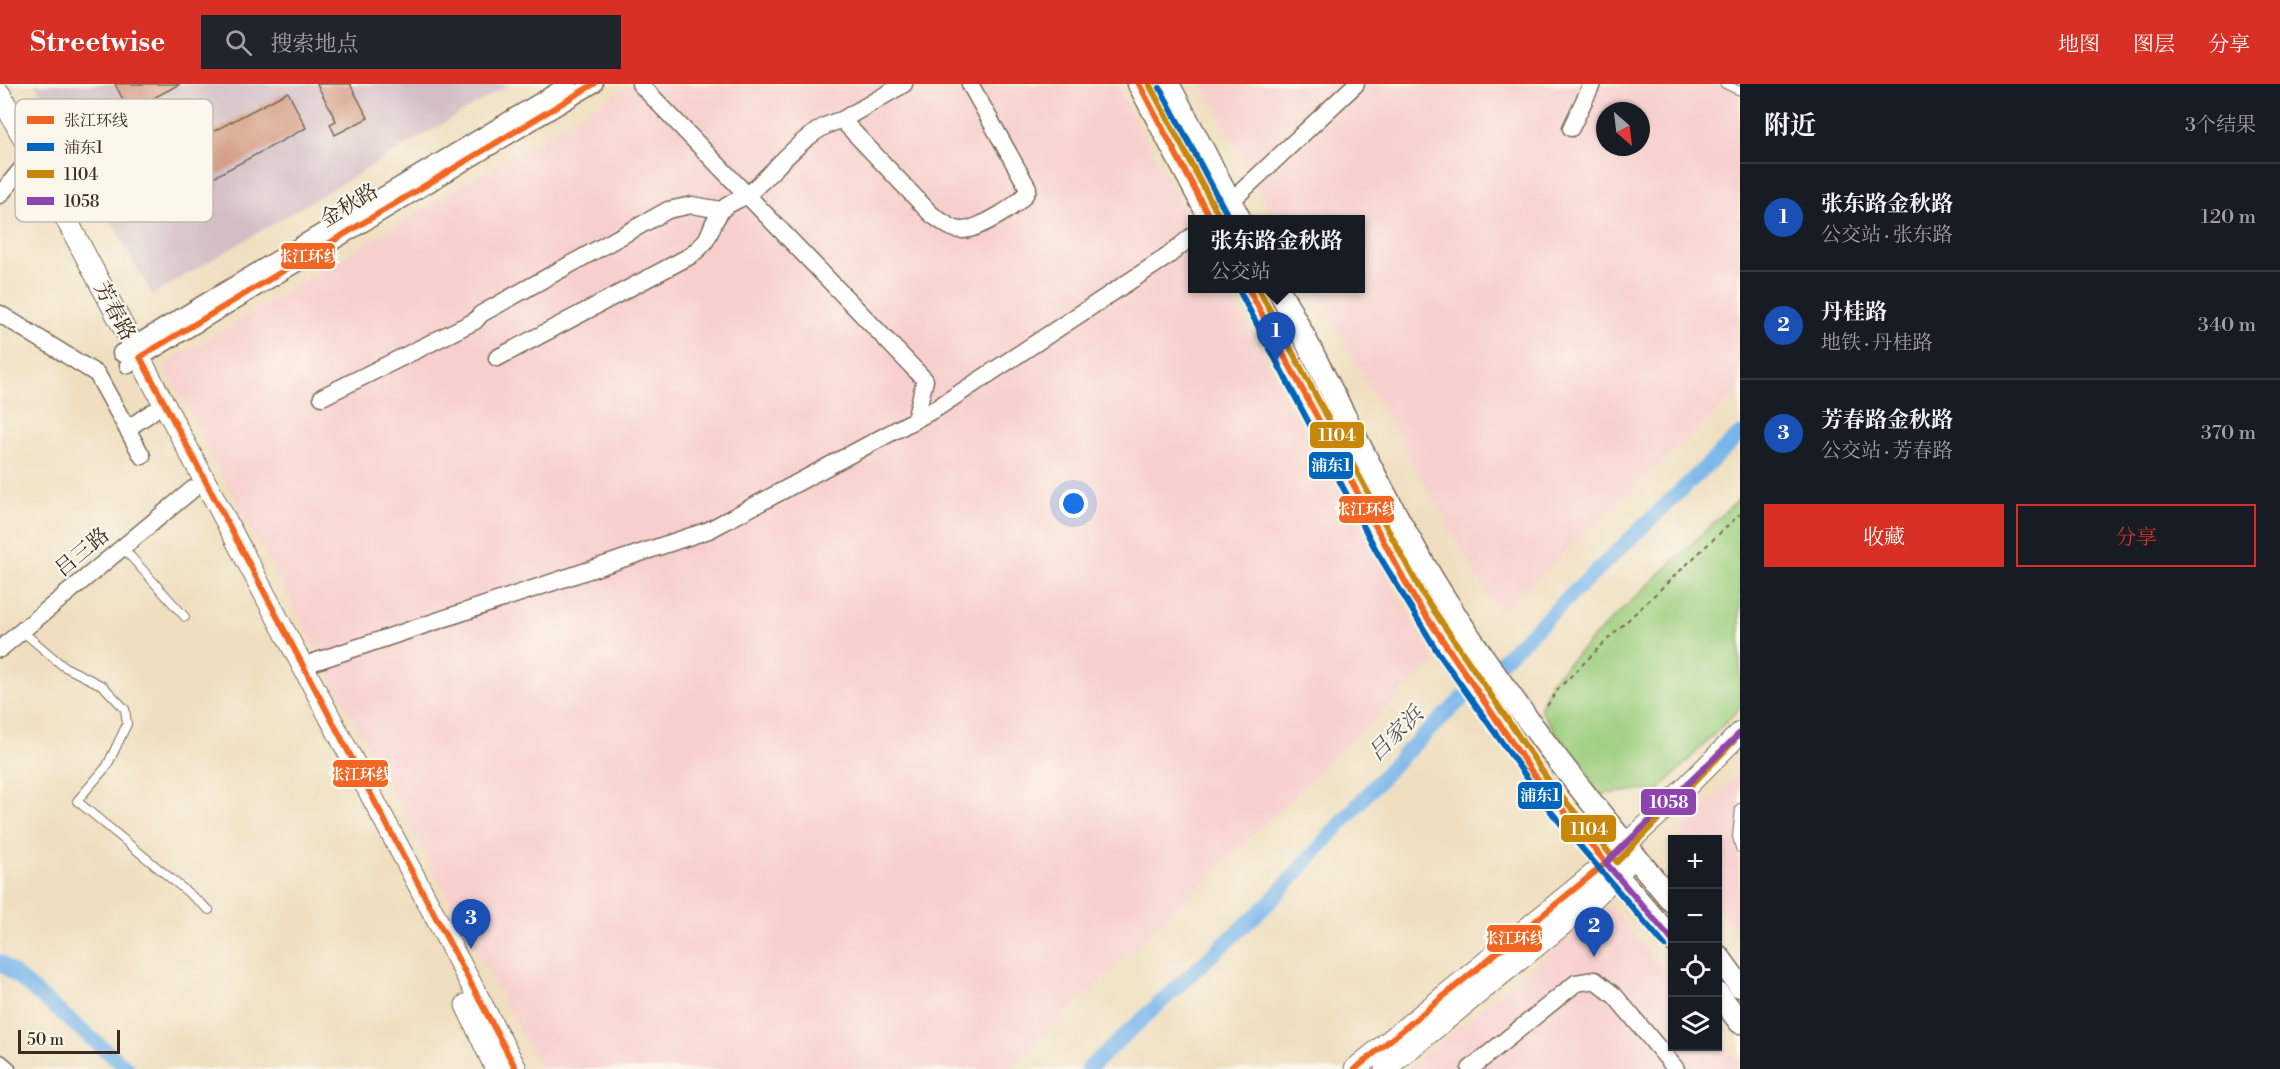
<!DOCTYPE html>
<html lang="zh">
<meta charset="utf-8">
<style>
body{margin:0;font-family:"Libre Bodoni","Noto Serif SC",serif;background:#20242c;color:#f1f3f6}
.controls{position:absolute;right:18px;bottom:18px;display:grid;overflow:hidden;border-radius:0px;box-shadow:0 2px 4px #0004}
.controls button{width:54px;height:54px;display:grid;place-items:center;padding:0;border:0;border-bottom:2px solid #363941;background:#171b24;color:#f1f3f6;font:30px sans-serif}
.compass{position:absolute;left:1596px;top:18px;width:54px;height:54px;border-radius:50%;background:#171b24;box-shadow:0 2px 4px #0004;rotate:152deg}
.scale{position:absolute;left:18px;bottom:15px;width:102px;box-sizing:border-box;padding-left:6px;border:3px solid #3b2a1e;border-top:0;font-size:16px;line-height:21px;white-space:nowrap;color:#3b2a1e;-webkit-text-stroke:4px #fbf7ec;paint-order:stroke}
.you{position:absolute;left:1074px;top:420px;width:21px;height:21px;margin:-15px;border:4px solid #fff;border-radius:50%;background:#1a73e8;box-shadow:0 0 0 9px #1a73e833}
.badge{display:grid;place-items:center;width:39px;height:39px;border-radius:50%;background:#d93025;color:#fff;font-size:20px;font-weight:700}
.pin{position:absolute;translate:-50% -50px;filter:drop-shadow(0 2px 3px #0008)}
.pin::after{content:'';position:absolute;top:32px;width:21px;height:18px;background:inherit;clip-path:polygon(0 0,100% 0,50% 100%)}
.popup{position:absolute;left:1188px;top:131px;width:177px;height:78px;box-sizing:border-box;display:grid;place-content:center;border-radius:0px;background:#171b24;filter:drop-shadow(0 2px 4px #0005);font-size:20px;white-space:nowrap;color:#9ea1a6}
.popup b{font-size:22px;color:#f1f3f6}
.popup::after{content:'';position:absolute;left:50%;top:100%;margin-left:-12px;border:12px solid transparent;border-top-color:#171b24}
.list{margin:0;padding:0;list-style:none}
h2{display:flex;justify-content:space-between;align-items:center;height:78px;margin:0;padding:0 24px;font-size:26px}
h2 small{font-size:20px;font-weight:400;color:#9ea1a6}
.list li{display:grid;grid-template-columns:39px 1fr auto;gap:18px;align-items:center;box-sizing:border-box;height:108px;padding:0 24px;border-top:2px solid #363941}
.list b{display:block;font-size:22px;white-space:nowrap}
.list p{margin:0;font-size:20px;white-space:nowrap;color:#9ea1a6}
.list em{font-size:20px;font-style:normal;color:#9ea1a6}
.actions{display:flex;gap:12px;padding:18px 24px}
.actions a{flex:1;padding:14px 0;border:2px solid #d93025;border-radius:0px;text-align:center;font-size:21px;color:#d93025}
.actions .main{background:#d93025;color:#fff}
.icon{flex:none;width:33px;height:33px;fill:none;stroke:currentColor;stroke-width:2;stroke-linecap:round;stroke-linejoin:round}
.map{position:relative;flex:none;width:1740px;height:985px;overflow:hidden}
header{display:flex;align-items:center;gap:36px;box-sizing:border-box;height:84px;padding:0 30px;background:#d93025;color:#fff}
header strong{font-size:28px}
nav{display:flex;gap:33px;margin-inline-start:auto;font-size:21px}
.search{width:420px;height:54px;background:#20242c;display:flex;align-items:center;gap:15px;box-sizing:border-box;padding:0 21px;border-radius:0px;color:#9ea1a6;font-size:22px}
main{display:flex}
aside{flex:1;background:#171b24}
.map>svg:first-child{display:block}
.built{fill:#f7d0ce;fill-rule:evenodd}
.industrial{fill:#d2bec4}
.green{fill:#9cce7d;stroke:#6c7c4e;stroke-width:1.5}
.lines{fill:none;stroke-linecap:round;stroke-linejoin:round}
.canal{stroke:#77b5ea;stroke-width:15}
.building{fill:#d2987e}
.service-casing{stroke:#7a6957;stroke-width:10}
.minor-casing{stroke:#7a6957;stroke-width:19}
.tertiary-casing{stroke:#7a6957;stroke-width:23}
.secondary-casing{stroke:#7a6957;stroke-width:25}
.path{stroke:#7a6957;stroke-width:2;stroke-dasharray:4.5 4.5;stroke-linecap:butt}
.service{stroke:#fff;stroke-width:8}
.minor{stroke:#fff;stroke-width:16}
.tertiary{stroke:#fff;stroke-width:21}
.secondary{stroke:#fff;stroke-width:22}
.bus-1-casing{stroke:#fbf7ec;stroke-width:10}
.bus-2-casing{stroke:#fbf7ec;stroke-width:10}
.bus-3-casing{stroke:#fbf7ec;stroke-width:10}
.bus-4-casing{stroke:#fbf7ec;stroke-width:10}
.bus-1{stroke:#f26522;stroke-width:6}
.bus-2{stroke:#0065bd;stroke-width:6}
.bus-3{stroke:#c88708;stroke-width:6}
.bus-4{stroke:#8e44ad;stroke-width:6}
.labels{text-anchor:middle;stroke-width:4.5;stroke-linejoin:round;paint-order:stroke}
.street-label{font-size:21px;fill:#3b2a1e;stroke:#fbf7ec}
.water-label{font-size:22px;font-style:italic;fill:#4d545b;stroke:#fbf7ec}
.key{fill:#fbf7ec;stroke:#c1baae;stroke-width:1.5}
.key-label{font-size:16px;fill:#3b2a1e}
.line-badge{stroke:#fbf7ec;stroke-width:2}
.badge-label{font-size:16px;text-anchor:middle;font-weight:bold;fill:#fff}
</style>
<header>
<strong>Streetwise</strong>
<div class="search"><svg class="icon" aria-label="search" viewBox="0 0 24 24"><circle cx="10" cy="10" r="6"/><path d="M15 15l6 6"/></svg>搜索地点</div>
<nav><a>地图</a><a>图层</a><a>分享</a></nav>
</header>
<main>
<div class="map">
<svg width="1740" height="985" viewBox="0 0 1740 985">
<rect width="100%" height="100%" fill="#fbf7ec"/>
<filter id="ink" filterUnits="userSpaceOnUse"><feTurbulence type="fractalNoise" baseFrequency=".0167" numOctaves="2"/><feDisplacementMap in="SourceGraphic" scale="12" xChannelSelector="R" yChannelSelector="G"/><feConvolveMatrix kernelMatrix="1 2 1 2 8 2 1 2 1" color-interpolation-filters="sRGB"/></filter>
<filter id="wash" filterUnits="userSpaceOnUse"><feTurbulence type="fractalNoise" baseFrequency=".008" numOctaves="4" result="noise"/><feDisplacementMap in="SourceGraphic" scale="24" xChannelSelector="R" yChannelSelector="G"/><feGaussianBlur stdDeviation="1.35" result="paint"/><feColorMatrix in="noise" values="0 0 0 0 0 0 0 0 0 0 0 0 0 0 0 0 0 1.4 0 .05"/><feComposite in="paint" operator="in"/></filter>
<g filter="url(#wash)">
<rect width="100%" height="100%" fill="#efdfc0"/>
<path class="built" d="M632,0H1116L1192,141V204L1226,205L1435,577L1008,985H540L164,281Z
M1203,0H1740V306L1498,530L1314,205L1360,204V136L1275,135ZM1605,27H1641V63H1605Z
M1740,687V851L1718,824V756H1681L1683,745Z
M1609,820L1672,898V962H1718V953L1740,980V985H1408Z"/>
<path class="industrial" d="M35,0H510L152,211Z"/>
<path class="green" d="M1740,414V624L1655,710L1644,706L1600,710L1540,626L1551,597L1602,545Z"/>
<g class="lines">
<path class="canal" d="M0,878L128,985
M1088,985L1270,818L1400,674L1740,350"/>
</g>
<g id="blocks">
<path class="building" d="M115,0H180L129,27Z
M317,0H350L368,34L335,51L330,40L336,37Z
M288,8L306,44L199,101L180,65Z"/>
</g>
</g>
<g filter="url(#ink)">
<use href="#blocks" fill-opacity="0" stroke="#7a6957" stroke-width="1.5"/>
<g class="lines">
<defs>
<path id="service" d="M1725,0L1740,7
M123,464L185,533
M22,547L63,582L103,602L125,625L127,640L107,682L77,717L209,826
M1740,724L1737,752L1740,764"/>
<path id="minor" d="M640,0L925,296L915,336
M842,36L931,130C940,136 949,145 961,146C976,147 1026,119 1028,104L970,0
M1571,44L1592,0
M0,111L33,71
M1211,136L1356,0
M0,230L97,290L142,372
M121,269L569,0
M497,274L690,172C715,153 706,147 721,127C727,119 740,116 748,110C774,89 808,42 842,36L904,0
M128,281L594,0
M322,313L475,237L481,230L668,126L692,121L721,126
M127,345L152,328
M0,565L193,405
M302,582L709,446L937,324L1168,172L1192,152
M0,979L7,985
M1470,985L1576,899L1595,896L1615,912L1676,985"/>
<path id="tertiary" d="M0,10L516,985
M466,921L496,985
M1355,985L1590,793L1657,732L1740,649
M1385,985L1589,819L1627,780"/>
<path id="secondary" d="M1139,0L1211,136
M1168,0L1240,136
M1248,204L1385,464L1445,562L1559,724L1672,856
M1278,204C1332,303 1378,405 1436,501C1505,613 1588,716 1672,817
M1718,872L1740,902
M1718,910L1740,938"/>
</defs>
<use href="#service" class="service-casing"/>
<use href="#minor" class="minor-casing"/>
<use href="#tertiary" class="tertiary-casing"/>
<use href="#secondary" class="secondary-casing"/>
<path class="path" d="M1547,622L1559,604L1608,555L1740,430
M1718,850L1722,855"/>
<use href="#service" class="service"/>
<use href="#minor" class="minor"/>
<use href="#tertiary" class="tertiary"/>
<use href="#secondary" class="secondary"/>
<defs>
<path id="bus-1" d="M1139,0L1211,136
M1248,204L1414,514L1532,688L1606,779L1355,985
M516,985L140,273L594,0"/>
<path id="bus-2" d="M1160,4L1230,136
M1240,208L1377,468L1437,567L1552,729L1665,862"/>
<path id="bus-3" d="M1149,0L1219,132
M1258,204L1422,509L1551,700L1617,778L1734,657"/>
<path id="bus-4" d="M1672,856L1606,779L1740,649"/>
</defs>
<use href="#bus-1" class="bus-1-casing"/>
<use href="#bus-2" class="bus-2-casing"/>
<use href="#bus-3" class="bus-3-casing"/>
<use href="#bus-4" class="bus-4-casing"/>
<use href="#bus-1" class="bus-1"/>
<use href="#bus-2" class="bus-2"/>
<use href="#bus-3" class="bus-3"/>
<use href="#bus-4" class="bus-4"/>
</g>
</g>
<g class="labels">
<g class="street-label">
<text transform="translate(349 121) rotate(-31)" y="7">金秋路</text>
<text transform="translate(115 227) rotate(62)" y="7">芳春路</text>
<text transform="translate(82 468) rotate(-40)" y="7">吕三路</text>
</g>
<g class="water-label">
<text transform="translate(1395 649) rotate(-45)" y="8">吕家浜</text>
</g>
</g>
<rect x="15" y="15" width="198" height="123" rx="9" class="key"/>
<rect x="27" y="32" width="27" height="8" fill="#f26522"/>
<rect x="27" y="59" width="27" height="8" fill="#0065bd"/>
<rect x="27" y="86" width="27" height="8" fill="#c88708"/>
<rect x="27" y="113" width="27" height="8" fill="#8e44ad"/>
<g class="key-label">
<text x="64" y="42">张江环线</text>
<text x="64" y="69">浦东1</text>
<text x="64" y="96">1104</text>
<text x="64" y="123">1058</text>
</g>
<g class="line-badge">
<rect x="280" y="158" width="56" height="28" rx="6" fill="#f26522"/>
<rect x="1309" y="337" width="56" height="28" rx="6" fill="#c88708"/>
<rect x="1308" y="367" width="46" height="29" rx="6" fill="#0065bd"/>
<rect x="1338" y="411" width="57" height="29" rx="6" fill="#f26522"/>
<rect x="332" y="675" width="57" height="29" rx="6" fill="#f26522"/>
<rect x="1517" y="697" width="46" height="29" rx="6" fill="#0065bd"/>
<rect x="1640" y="704" width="57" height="28" rx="6" fill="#8e44ad"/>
<rect x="1560" y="730" width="57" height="29" rx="6" fill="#c88708"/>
<rect x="1486" y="840" width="57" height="29" rx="6" fill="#f26522"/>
</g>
<g class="badge-label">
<text x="308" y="178">张江环线</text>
<text x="1337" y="357">1104</text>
<text x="1331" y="387">浦东1</text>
<text x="1366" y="431">张江环线</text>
<text x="360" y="696">张江环线</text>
<text x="1540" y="717">浦东1</text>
<text x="1669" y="724">1058</text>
<text x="1589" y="751">1104</text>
<text x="1514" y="860">张江环线</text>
</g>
</svg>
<div class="controls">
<button>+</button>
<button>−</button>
<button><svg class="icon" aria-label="locate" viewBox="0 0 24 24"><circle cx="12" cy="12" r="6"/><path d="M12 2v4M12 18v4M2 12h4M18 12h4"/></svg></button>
<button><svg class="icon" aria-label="layers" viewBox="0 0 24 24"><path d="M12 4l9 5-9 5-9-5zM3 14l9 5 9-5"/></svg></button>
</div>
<svg class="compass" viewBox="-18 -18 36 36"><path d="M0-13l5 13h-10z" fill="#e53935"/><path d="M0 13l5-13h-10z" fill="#9ea1a6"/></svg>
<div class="scale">50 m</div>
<div class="you"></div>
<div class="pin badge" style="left:1276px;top:278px;background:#1a4fb4">1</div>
<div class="popup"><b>张东路金秋路</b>公交站</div>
<div class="pin badge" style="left:1594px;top:873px;background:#1a4fb4">2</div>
<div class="pin badge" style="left:471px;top:865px;background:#1a4fb4">3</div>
</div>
<aside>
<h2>附近<small>3个结果</small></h2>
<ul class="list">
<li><span class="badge" style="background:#1a4fb4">1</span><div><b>张东路金秋路</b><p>公交站 · 张东路</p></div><em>120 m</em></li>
<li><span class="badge" style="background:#1a4fb4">2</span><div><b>丹桂路</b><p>地铁 · 丹桂路</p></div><em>340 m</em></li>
<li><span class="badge" style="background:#1a4fb4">3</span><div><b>芳春路金秋路</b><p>公交站 · 芳春路</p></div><em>370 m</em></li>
</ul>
<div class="actions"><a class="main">收藏</a><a>分享</a></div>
</aside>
</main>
